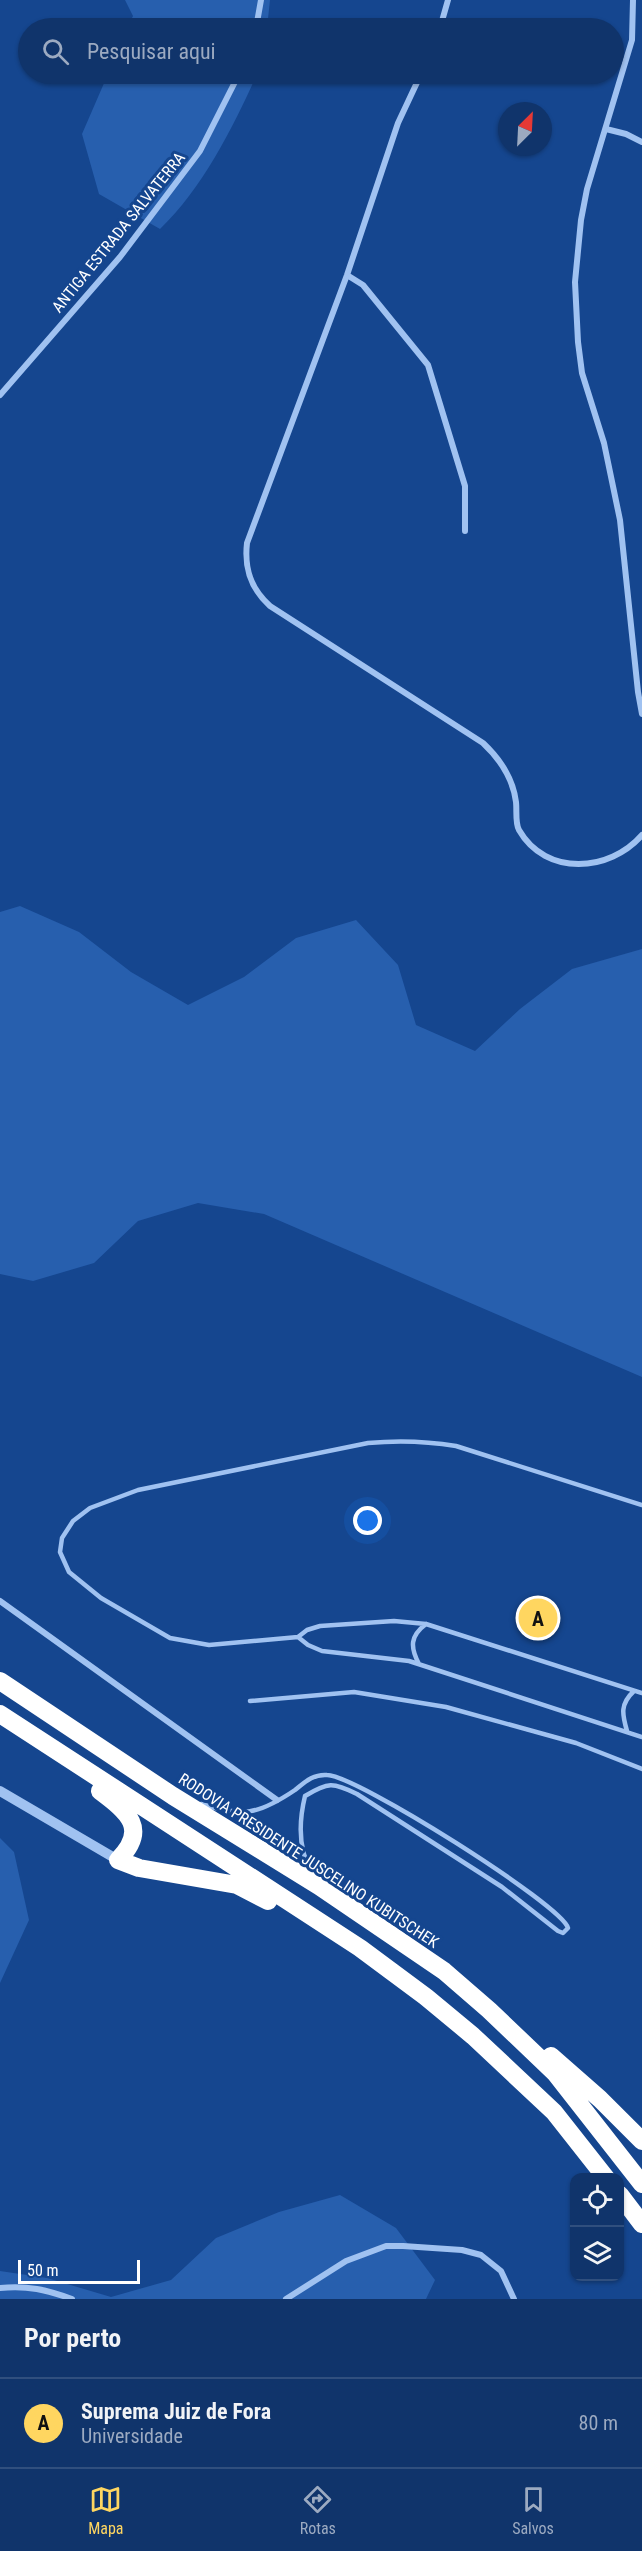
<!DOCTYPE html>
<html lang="pt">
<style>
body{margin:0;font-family:"Roboto Condensed",sans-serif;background:#193c71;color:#f1f3f6}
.controls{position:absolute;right:18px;bottom:18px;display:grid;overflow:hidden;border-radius:12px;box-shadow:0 2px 4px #0004}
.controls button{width:54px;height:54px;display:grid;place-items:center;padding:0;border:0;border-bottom:2px solid #304f7e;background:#10346b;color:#f1f3f6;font:30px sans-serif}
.compass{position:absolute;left:498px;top:102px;width:54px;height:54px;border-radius:50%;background:#10346b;box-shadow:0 2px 4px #0004;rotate:24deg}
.scale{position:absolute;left:18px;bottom:15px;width:122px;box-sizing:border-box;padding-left:6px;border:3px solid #fff;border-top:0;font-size:16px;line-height:21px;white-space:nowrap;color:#fff;-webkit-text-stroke:4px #15468f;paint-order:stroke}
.you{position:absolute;left:368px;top:1521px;width:21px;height:21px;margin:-15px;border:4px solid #fff;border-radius:50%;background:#1a73e8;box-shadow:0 0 0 9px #1a73e833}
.badge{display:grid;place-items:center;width:39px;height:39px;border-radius:50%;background:#ffd660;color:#111;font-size:20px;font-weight:700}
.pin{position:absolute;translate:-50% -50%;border:3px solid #fff;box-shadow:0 2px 6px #0006}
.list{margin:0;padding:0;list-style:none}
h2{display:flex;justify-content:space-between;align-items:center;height:78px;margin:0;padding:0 24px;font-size:26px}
h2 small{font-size:20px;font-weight:400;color:#9caac1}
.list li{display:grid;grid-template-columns:39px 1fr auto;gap:18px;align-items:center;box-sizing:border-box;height:90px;padding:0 24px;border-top:2px solid #304f7e}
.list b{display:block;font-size:22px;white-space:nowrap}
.list p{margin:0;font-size:20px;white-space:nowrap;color:#9caac1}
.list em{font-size:20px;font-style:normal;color:#9caac1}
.icon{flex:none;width:33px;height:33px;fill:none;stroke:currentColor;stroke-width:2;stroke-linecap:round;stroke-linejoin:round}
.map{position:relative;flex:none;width:642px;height:2299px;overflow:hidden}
.search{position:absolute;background:#10346b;box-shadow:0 2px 4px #0004;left:18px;right:18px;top:18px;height:66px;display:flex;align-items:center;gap:15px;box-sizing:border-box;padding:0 21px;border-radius:33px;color:#9caac1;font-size:22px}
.sheet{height:168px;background:#10346b}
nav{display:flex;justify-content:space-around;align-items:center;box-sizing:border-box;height:84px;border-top:2px solid #304f7e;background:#10346b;font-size:16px;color:#9caac1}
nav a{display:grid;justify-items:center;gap:3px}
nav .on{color:#ffd660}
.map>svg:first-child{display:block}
.green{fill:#275fae}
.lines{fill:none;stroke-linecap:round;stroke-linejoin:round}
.service{stroke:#a0c2f1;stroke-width:4.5}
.minor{stroke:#a0c2f1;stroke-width:6}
.tertiary{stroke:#a0c2f1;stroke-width:10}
.motorway{stroke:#fff;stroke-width:18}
.labels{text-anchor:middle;stroke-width:6;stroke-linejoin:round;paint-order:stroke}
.street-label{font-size:16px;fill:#fff;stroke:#15468f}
</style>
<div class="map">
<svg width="642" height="2299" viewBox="0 0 642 2299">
<rect width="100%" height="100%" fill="#15468f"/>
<path class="green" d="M125,0H270L267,28H127L133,16Z
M108,74H257C234,126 202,189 160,229L99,194L82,134Z
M20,906L79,932L131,972L188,1005L244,977L296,938L356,920L398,965L416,1025L475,1051L520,1009L572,969L642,949V1377L264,1214L198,1203L138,1221L94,1263L33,1281L0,1274V912Z
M0,1838L14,1852L29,1920L0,1983Z
M340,2195L396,2228L435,2280L426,2299H0V2271L47,2278L111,2297L171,2280L216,2238L279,2212Z"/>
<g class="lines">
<path class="service" d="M642,1505L456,1446C426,1441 399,1440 368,1443L138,1490L90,1508L73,1521L62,1538L60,1552L69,1572L101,1598L170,1638L209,1645L298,1637L307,1630L320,1626L394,1621L426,1624L642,1693
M298,1637L308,1645L322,1651L409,1661L642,1737
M419,1664C410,1647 410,1636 426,1624
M250,1701L354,1692L446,1707L576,1743L642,1769
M627,1731C622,1714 620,1704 634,1691
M201,1804C243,1817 258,1815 295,1790C305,1782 313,1774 327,1775C356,1775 562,1905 568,1928L563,1933L558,1931L502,1887L357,1794C333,1782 328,1782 305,1796C299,1821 298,1850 312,1873"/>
<path class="minor" d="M633,0L632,40L587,189L581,220L575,282L578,342L582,373L604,443L620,520L638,692L642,714
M256,28L261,0
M440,28L448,0
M421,74L398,123L347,275L247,543C244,569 251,589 270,606L483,743C500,759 513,778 516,802C517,811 515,823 519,830C546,877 610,872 642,835
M606,129L626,134L642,142
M347,275L363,285L428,365L465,486V531
M0,395L120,257L200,151L239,74
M0,1601L277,1800
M0,2288C27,2285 47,2290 72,2299
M286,2299L346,2261L386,2246H403L462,2250L481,2255L501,2271L514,2299"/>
<path class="tertiary" d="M0,1791L118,1860"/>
<path class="motorway" d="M0,1681L173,1796L319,1886L444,1971L489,2010L555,2073L642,2184
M0,1714L360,1948L426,1997L473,2036L554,2112L606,2178
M100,1791C128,1812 149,1829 118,1860L139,1868L237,1885L268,1901
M551,2056L600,2099L642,2141
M620,2195L642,2224"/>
</g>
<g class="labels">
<g class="street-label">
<text transform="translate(118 232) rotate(-51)" y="6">ANTIGA ESTRADA SALVATERRA</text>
<text transform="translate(309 1860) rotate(33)" y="6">RODOVIA PRESIDENTE JUSCELINO KUBITSCHEK</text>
</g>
</g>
</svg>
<div class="controls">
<button><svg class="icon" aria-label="locate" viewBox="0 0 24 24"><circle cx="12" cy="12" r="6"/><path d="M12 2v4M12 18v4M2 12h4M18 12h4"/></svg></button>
<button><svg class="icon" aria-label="layers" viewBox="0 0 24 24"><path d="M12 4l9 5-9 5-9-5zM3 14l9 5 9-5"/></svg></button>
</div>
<svg class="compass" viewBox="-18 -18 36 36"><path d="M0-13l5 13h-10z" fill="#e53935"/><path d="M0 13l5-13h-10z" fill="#9caac1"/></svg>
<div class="scale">50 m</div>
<div class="you"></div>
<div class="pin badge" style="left:538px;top:1618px">A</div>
<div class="search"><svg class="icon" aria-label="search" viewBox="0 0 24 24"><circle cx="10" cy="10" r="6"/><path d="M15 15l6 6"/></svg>Pesquisar aqui</div>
</div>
<section class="sheet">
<h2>Por perto<small></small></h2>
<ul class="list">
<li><span class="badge">A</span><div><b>Suprema Juiz de Fora</b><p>Universidade</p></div><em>80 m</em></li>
</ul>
</section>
<nav>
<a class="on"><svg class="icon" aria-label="map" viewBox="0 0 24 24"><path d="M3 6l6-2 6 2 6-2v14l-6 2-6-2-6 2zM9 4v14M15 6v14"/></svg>Mapa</a>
<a><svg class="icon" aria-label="directions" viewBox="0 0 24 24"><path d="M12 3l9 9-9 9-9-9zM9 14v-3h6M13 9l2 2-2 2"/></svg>Rotas</a>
<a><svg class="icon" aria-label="saved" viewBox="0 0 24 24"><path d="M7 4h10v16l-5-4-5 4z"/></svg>Salvos</a>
</nav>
